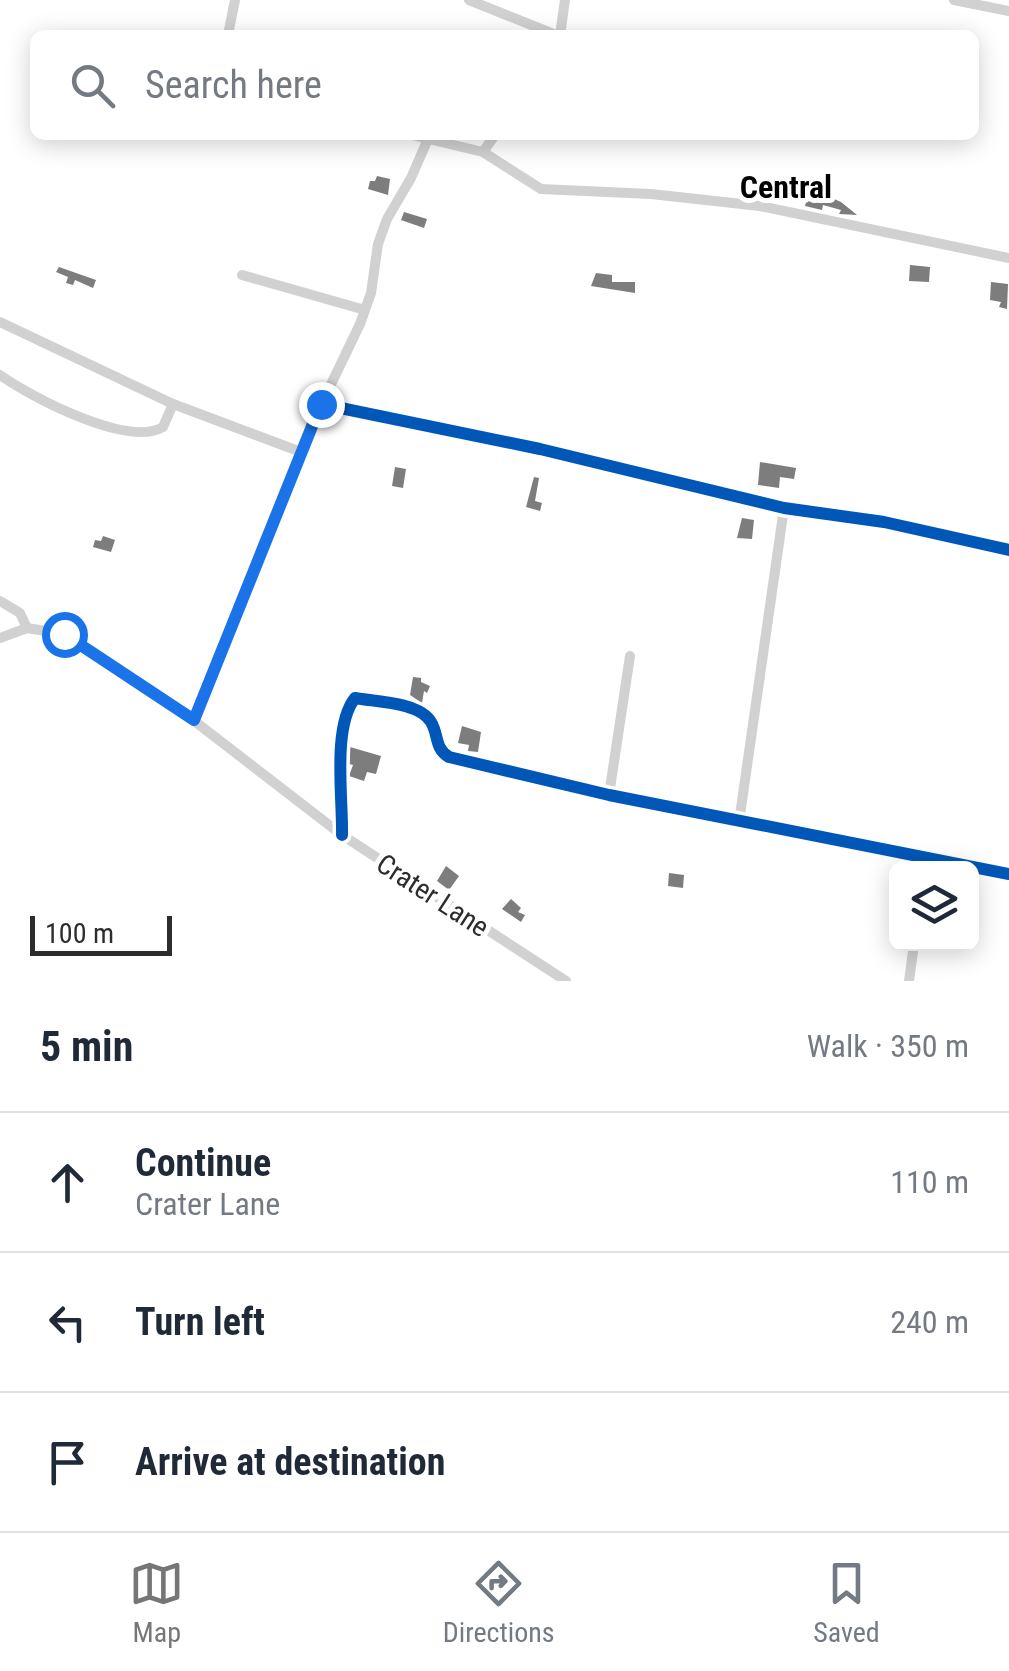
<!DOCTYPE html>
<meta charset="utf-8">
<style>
body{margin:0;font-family:"Roboto Condensed",sans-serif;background:#f6f6f7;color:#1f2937}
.controls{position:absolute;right:30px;bottom:30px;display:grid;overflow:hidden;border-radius:15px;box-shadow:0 5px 25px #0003}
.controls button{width:90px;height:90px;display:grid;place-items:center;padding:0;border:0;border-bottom:2px solid #e0e1e3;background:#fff;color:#1f2937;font:50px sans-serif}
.scale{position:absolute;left:30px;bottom:25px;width:142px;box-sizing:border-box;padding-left:10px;border:5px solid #2c2c2c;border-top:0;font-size:28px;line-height:35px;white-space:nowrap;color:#2c2c2c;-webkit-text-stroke:8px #fff;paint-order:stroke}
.stop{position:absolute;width:30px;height:30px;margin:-22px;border:8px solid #1a73e8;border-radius:50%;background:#fff}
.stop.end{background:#1a73e8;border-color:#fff;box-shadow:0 2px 10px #0008}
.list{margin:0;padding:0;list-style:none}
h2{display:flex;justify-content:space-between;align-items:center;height:130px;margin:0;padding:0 40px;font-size:42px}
h2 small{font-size:32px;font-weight:400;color:#747a83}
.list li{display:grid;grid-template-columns:65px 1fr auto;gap:30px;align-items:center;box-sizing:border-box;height:140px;padding:0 40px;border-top:2px solid #e0e1e3}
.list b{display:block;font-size:38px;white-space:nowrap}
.list p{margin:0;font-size:32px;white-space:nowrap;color:#747a83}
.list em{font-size:32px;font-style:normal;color:#747a83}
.icon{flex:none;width:55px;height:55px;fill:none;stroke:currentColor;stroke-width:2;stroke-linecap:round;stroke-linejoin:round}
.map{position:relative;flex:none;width:1009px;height:981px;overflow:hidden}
.search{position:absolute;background:#fff;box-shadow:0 5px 25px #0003;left:30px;right:30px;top:30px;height:110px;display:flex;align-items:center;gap:25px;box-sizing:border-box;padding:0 35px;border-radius:15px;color:#747a83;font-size:38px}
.sheet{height:550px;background:#fff}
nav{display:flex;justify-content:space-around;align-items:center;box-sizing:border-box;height:140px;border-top:2px solid #e0e1e3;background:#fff;font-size:28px;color:#747a83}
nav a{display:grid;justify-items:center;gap:5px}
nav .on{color:#767676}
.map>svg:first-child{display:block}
.building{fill:#7d7d7d}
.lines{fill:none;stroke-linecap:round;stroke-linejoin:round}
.street{stroke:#d1d1d1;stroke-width:10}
.cycleway-casing{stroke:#fff;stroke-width:19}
.cycleway{stroke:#0057b8;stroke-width:12}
.route{stroke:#1a73e8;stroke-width:12}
.labels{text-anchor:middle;stroke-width:10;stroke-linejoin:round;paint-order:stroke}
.street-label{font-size:28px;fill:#2c2c2c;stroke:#fff}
.quarter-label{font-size:32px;font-weight:bold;fill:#000;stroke:#fff}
</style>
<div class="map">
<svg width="1009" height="981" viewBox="0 0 1009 981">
<rect width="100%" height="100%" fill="#fff"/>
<path class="building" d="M377,176L390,179L388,195L368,189L370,181H375Z
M810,188L841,202L857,215L839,214L841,210L823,205L822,210L805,206Z
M404,212L427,219L424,228L401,220Z
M910,265L930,267L929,282L909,281Z
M59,267L96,280L93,288L75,280L73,285L66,283L68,277L56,272Z
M596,273L612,275V282H635V293L591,286Z
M991,282L1008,284L1007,309L999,307L1001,302L990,300Z
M760,462L796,468L794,479L780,477L779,488L758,485Z
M395,467L406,469L403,488L392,486Z
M534,477L539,478L535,501L542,503L540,511L526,507Z
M742,518L754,520L752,539L737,538Z
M103,536L115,540L111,552L93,547L95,540L101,541Z
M413,677L421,678V682L430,686L427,693L424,691L422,703L410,695Z
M462,726L481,732L478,752L468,751L469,745L458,743Z
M350,747L381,756L376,774L367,772L364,781L349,776L353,765L349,764Z
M446,866L459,876L449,890L437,881Z
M669,873L684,875L683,888L668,886Z
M511,899L521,908L518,912L525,915L521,922L502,909Z"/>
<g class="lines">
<path class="street" d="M469,0L556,35
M954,0L1009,11
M228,35L235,0
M560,35L565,0
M412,135L483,152L541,189L651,194L760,206L1009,258
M483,152L495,135
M242,275L365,310
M0,322L173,404L301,452
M0,375C31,397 128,448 163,427L173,404
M321,404L540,449L784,508L884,522L1009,550
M0,601L20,613L27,628
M0,638L27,628L64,634L193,720L342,835L566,981
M193,720L311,426L360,324L371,293L378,244L387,219L411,178L428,139
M609,795L630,656
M739,822L784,508
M342,835C343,799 332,727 355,698C376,702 419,702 431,722C439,735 434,748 449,757L609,795L1009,874
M909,981L914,944"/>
<defs>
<path id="cycleway" d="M321,404L540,449L784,508L884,522L1009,550
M342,835C343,799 332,727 355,698C376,702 419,702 431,722C439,735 434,748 449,757L609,795L1009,874"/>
</defs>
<use href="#cycleway" class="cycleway-casing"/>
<use href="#cycleway" class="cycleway"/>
</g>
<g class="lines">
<path class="route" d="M64,634L194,720L321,404"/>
</g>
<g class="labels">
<g class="street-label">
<text transform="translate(433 895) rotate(33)" y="10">Crater Lane</text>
</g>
<g class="quarter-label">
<text x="786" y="198">Central</text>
</g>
</g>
</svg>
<div class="controls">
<button><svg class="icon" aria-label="layers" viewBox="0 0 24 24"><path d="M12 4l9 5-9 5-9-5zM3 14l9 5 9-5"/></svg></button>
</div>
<div class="scale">100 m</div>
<div class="stop" style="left:64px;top:634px"></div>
<div class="stop end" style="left:321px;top:404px"></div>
<div class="search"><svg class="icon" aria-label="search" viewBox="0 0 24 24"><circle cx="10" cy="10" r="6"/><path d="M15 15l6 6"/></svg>Search here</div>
</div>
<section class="sheet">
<h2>5 min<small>Walk · 350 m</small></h2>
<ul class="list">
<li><svg class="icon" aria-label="ahead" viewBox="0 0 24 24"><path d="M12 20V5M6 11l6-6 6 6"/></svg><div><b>Continue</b><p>Crater Lane</p></div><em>110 m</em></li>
<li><svg class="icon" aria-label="left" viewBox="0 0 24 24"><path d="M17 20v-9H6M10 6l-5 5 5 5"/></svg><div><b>Turn left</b></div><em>240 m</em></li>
<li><svg class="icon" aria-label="arrive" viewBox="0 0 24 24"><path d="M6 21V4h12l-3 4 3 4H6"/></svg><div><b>Arrive at destination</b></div></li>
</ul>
</section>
<nav>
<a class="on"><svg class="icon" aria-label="map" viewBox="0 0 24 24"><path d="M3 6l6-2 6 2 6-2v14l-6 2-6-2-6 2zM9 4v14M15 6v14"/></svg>Map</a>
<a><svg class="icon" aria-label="directions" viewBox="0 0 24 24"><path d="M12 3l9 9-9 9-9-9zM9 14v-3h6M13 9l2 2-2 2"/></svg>Directions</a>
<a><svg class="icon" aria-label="saved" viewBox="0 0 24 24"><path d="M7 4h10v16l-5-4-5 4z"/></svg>Saved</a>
</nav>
